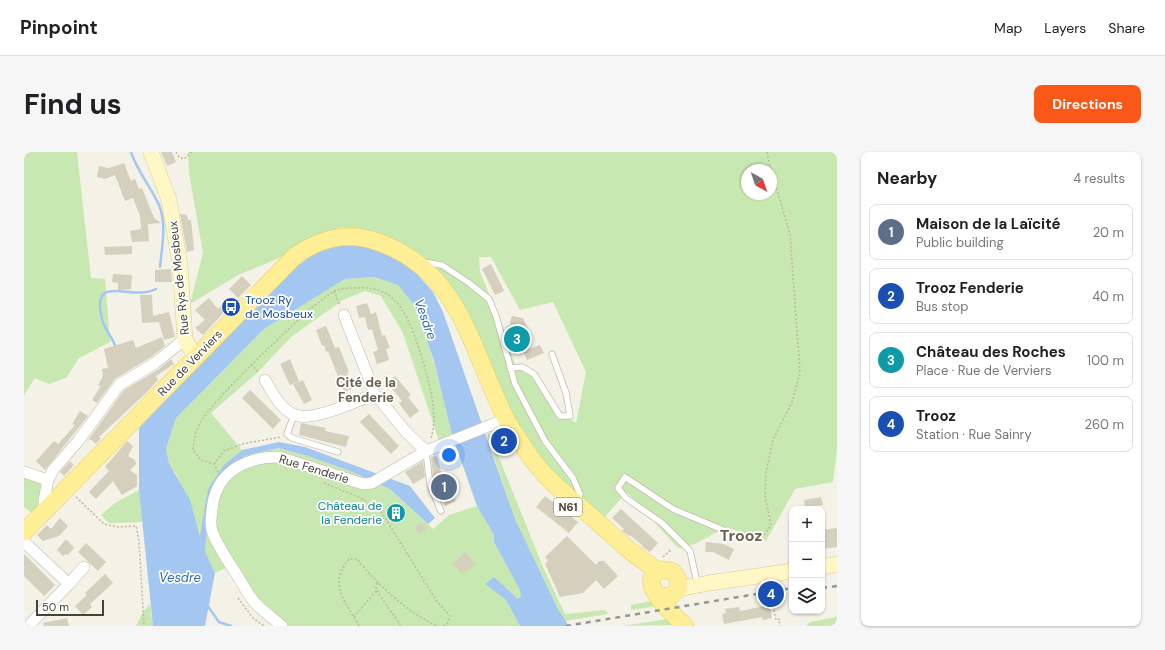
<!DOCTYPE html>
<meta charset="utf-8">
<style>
body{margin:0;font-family:"DM Sans",sans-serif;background:#f6f6f6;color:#202124}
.controls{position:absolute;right:12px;bottom:12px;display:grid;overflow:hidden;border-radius:8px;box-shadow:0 1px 3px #0004}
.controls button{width:36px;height:36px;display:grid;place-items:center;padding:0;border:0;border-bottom:1px solid #e0e0e0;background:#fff;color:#202124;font:20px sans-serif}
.compass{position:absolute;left:717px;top:12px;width:36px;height:36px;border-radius:50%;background:#fff;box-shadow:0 1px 3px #0004;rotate:140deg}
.scale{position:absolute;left:12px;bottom:10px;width:68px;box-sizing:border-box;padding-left:4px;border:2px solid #474236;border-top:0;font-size:11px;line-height:14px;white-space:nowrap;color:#474236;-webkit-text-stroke:3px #fff;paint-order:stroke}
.you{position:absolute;left:425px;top:303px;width:14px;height:14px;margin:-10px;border:3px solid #fff;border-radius:50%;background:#1a73e8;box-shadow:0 0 0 6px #1a73e833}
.badge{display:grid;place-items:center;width:26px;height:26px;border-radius:50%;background:#fa5818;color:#fff;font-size:13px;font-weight:700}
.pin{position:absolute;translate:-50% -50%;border:2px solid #fff;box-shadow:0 1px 4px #0006}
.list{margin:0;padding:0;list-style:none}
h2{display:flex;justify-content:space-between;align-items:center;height:52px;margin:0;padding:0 16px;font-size:17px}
h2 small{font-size:13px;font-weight:400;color:#757577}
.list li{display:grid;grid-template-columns:26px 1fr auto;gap:12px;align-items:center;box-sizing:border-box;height:56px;margin:0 8px 8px;padding:0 8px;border:1px solid #e0e0e0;border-radius:8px}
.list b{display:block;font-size:15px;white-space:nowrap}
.list p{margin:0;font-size:13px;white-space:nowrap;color:#757577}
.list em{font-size:13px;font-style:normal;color:#757577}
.icon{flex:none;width:22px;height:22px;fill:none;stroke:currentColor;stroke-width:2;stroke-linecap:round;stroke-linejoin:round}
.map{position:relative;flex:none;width:813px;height:474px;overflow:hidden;border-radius:8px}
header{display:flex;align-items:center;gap:24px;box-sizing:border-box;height:56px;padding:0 20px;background:#fff;border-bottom:1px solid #e0e0e0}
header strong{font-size:19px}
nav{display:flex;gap:22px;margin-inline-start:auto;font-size:14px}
.intro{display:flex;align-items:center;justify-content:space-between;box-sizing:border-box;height:96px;padding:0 24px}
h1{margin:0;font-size:28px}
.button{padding:10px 18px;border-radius:8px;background:#fa5818;color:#fff;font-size:14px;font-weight:700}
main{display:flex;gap:24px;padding:0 24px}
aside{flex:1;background:#fff;border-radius:8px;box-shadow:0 1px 3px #0004}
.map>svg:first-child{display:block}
.green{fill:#c7e8b0;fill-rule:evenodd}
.water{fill:#a3c7f0}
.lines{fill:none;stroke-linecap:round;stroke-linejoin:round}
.stream{stroke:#a3c7f0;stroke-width:2.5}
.building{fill:#d5cfbd}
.lane-casing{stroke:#bfbbaa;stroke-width:7}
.street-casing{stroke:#bfbbaa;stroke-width:12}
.secondary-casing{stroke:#d4cc97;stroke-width:16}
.primary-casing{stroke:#e4cf65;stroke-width:18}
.path{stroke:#c1b99b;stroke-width:1.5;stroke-dasharray:2 2;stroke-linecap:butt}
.lane{stroke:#fff;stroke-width:5.5}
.street{stroke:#fff;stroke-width:11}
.secondary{stroke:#fff8c6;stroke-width:15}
.primary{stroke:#feee96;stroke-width:17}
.rail{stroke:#969696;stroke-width:2.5;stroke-dasharray:5 5;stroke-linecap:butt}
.labels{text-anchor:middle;stroke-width:3.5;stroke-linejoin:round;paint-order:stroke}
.shield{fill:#fff;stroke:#7e7b72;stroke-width:1}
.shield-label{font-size:11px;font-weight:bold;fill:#474236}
.street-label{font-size:12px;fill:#474236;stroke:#fff}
.transit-label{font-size:12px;fill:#164399;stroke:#fff;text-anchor:start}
.culture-label{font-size:12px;fill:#0d838f;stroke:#fff;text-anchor:end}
.water-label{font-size:13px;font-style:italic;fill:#2f6ab3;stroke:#fff}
.neighbourhood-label{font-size:13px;font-weight:bold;fill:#6a624d;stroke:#fff}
.district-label{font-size:16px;font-weight:bold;fill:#6a624d;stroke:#fff}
</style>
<header>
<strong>Pinpoint</strong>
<nav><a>Map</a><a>Layers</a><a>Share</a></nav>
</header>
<div class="intro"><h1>Find us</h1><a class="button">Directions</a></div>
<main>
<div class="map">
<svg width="813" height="474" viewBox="0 0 813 474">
<rect width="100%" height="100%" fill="#f4f1e7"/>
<path class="green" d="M0,0H53L67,126L81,127L86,190L55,206L42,226L25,232L11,226L0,243Z
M164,0H813V298L809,330L771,337L742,389L702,375L671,392L654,396L603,340L577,369L522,316L487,270L403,108L356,84L318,75L293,84L260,104L214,123L166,152L179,101L165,21ZM723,18H747V42H723ZM455,105H467L496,158L529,150L562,220L552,271L529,257L513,227L491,213L478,173L456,120Z
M350,125C357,128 367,129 374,133C398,146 421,254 428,283L415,289L379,181L357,144L341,139L319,148L267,185L235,219L187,261L218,298C181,329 184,339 177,384L153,323L145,311L142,297L152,266L240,177L321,127Z
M465,281L519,415L541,462L581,458L584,462L541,469L534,457L491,367L463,283Z
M254,296L284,304L326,319L366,337L409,377L425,363L453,354L470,383V390L497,438V444L494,447L470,426L461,432L482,448L496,474H255L204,415L191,421L181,399L187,339L201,318L221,304ZM370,352L373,355L375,353L382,363L378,368L372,362L368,366L361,359Z
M0,321L16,332L27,342L9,362L0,355Z
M115,338L119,370L85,371L77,363L91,351Z
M629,449L633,454L607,458V453Z
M126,452L129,474H112L119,460Z
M813,465V474H782L786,470Z
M643,467L648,473L599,474Z"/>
<path class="water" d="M323,93L347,95L372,107L391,120L409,140L419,160L491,367L534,457L545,474H496L482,448L461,432L470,425L494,447L497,444L496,438L470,390V383L453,354L428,283L410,209L391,154L374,133L350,125L321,127L240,177L152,266L142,297L145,311L166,348L176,384L184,337L199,314L218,298L255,290L281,295L386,334L411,366L404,372L366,337L326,319L284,304L254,296L221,304L201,318L187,339L181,399L191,421L181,474H129L115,338V276L266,119L297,97Z"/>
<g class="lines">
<path class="stream" d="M107,0C113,19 127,35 135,53C143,73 138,94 136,115
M92,196C89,186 80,177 78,167C66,119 108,150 132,137
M183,453L195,470L207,474"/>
</g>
<path class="building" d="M137,0H148L152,10L143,14Z
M100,11L107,29L111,27L115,37L118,36L130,66L137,71L124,72L125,89L108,90L106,79L117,77L116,64L109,46L101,49L91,23L81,27L73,25L75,14L85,16Z
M156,62L163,63L164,68H167L170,98L163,100Z
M108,94V102L81,103L80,95Z
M467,112L480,139L471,143L458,117Z
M147,117L148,130H131V118Z
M89,122L108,123L107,137L94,138V131L88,130Z
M218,124L227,133L214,146L205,137Z
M116,143H128L129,164L145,160L151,185L140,188L135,170L118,171Z
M185,146L194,157L199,152L204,156L179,183L171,176L181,168L171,158Z
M343,151L347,162L352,160L358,184L361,183L366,196L362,197L365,208L353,212L349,200L354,198L348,177L344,178L341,165L335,166L332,154Z
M488,164L499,166L506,181L504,184L490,195L488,189H484L482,184L485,181L482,175L487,173L486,170Z
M302,174L311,196L315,195L325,220H323L329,236L320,240L304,199L302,200L300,193L298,194L292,178Z
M138,185L141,194L127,205L91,227L73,251L68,248L77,234L74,233L79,224L78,217L84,216L80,197L109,188L112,196Z
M516,193L520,201L503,208L499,199Z
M147,207L150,212L132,224L134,228L124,239L75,285L77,286L72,292L66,287L62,291L100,238L135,217Z
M266,207L275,229L266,233L256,212Z
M371,224L387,243L384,245L395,259L386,266L375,251L378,249L363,230Z
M279,228L288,248L280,252L269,232Z
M226,238L257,268L249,277L218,246Z
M56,259L64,264L21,318L12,309L30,289L34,292L51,273L48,272Z
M345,262L375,294L367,302L336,270Z
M277,271L302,276L301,279L325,284L322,295L275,283Z
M103,289L109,294L104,304L111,308L112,312L106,318L113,323V334L98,343L89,329L72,347L65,340L85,319L81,315Z
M413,304L419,327L429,323L432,330L428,331L431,340L429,341L432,349L421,354L409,324L407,305Z
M46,309L50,313L40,324L36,320Z
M399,309L401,325L389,332L381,320Z
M521,344L554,370L545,381L512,355Z
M797,345L799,353L781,356L780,348Z
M370,352L373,355L375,353L383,363L378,368L372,362L368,366L361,359Z
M597,357L634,391L626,400L618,395L619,394L606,383L605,384L598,379L600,377L588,366Z
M36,366L44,374L35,384L19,389L13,383L23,373L27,377Z
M398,370L403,376L396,382L391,376Z
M813,376V395L798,397V378Z
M543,384L572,413L575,409H580L594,424L580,437L572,428L559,441L536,445L521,412L524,409L521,405Z
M42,387L50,396L44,403L42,402L39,404L33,398Z
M682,390L700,392L710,397L705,408L689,400H681Z
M62,391L82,410L74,419L54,400Z
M442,400L451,412L438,422L429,411Z
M0,402L31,433L20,444L0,424Z
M81,422L89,431L66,452L68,455L59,463L51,454L63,443L61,441Z
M746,453L748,466L739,468L738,465L700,472L698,462L702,461L701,457L715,455L716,459Z
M43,466L45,474H20L19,471Z"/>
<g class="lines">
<defs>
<path id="lane" d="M399,110L418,113L445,131L465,147L472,164L491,232L521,289L549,326L556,342L553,349
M486,216L498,215L510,222L536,264H546L542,241L528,202
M270,263L263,282L268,286L314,300
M402,299L406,333L417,359
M672,426L666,399L638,371L602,346L594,336L601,325L649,357L704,380"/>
<path id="street" d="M320,163L351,242L382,280L402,299
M241,228C248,240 257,258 271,263C290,270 332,249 351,242
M0,320L24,328
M20,359V348L24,328L29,318L55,288L95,233L131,211L161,187
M0,390L45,432L7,471
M45,432L60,415
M258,474C250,467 240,460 232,452C222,441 216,426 207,414C200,402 192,391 188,379C186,372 187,364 188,358C191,321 220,305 255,305L339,332L348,331L402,299L482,267"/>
<path id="secondary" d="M127,0L145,48L156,113L161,187L165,195L173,204
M798,415L813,412
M654,437L685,431L768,419"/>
<path id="primary" d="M0,380L272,103C298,86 324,79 354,90C437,119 447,198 482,267C488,278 496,289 503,300C520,326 546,346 569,366C590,385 611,405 635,419
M635,444H647L654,437V427L649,420C642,417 636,416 631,422C617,435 651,464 661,474"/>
</defs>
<use href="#lane" class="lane-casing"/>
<use href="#street" class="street-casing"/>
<use href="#secondary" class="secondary-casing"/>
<use href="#primary" class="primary-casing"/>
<path class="path" d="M152,0L155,5L160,7L168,0
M743,0L747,18
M310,139L316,154
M227,212L235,221
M190,312L200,299L218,292L257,285
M194,320L190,312L177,308L169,298C170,292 170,286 172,280C177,261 229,211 245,196C265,177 285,155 309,140C315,136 325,136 333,136C374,132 386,169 396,200C404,224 415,262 407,286
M300,331L339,347L358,361L412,448L426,464L423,472L419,474
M52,345L80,372L93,375L112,374L115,389L120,474
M710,382C729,389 735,392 747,373L741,344L742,320L749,288L768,250L776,221L766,82L747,18
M639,405L648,397
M353,431L352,438L377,474
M214,446L229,466L240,474
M749,454L752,468L755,467L756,474
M330,465L352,439
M335,474C322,449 303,434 325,407H333C352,431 386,463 414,474"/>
<use href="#lane" class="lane"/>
<use href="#street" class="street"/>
<use href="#secondary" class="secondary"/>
<use href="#primary" class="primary"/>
<path class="rail" d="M798,436L813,434
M542,474L768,436"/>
</g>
<defs>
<symbol id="bus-disc" viewBox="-11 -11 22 22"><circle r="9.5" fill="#1a4fb4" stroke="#fff"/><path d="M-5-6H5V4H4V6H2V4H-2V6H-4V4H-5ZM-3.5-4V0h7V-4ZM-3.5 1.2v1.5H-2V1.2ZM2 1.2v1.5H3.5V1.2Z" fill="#fff"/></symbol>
<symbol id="building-disc" viewBox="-11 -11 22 22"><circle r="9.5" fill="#0f9aa8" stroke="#fff"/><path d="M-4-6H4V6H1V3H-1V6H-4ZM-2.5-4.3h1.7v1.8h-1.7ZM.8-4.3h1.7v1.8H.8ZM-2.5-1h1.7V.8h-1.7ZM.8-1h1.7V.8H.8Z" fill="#fff"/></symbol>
</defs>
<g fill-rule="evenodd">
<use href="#bus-disc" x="196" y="144" width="22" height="22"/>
<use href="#building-disc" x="361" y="350" width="22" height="22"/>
</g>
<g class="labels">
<rect class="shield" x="530" y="346" width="28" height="18" rx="3"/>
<g class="shield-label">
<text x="544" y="359">N61</text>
</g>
<g class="street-label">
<text transform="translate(155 126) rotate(-96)" y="4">Rue Rys de Mosbeux</text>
<text transform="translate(166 211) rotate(-46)" y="4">Rue de Verviers</text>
<text transform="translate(290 317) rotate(17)" y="4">Rue Fenderie</text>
</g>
<g class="transit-label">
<text x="221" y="152">Trooz Ry<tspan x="221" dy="14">de Mosbeux</tspan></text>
</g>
<g class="culture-label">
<text x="358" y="358">Château de<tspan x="358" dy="14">la Fenderie</tspan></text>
</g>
<g class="water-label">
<text transform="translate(402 167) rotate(70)" y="5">Vesdre</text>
<text x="156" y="430">Vesdre</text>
</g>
<g class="neighbourhood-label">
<text x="342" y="235">Cité de la<tspan x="342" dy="15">Fenderie</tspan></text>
</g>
<g class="district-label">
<text x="717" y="389">Trooz</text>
</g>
</g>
</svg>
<div class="controls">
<button>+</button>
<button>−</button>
<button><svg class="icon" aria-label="layers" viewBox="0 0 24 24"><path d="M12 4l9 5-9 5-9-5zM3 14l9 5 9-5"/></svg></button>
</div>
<svg class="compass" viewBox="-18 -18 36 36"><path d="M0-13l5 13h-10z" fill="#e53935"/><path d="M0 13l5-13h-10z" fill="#757577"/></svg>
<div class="scale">50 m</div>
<div class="you"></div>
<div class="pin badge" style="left:420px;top:335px;background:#5c6f8a">1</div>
<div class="pin badge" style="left:480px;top:289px;background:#1a4fb4">2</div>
<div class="pin badge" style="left:493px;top:187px;background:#0f9aa8">3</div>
<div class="pin badge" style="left:747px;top:442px;background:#1a4fb4">4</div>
</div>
<aside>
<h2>Nearby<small>4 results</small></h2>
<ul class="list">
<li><span class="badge" style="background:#5c6f8a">1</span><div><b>Maison de la Laïcité</b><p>Public building</p></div><em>20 m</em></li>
<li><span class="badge" style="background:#1a4fb4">2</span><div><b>Trooz Fenderie</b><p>Bus stop</p></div><em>40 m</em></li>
<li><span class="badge" style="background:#0f9aa8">3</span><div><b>Château des Roches</b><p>Place · Rue de Verviers</p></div><em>100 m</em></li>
<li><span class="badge" style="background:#1a4fb4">4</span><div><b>Trooz</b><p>Station · Rue Sainry</p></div><em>260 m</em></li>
</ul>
</aside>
</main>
